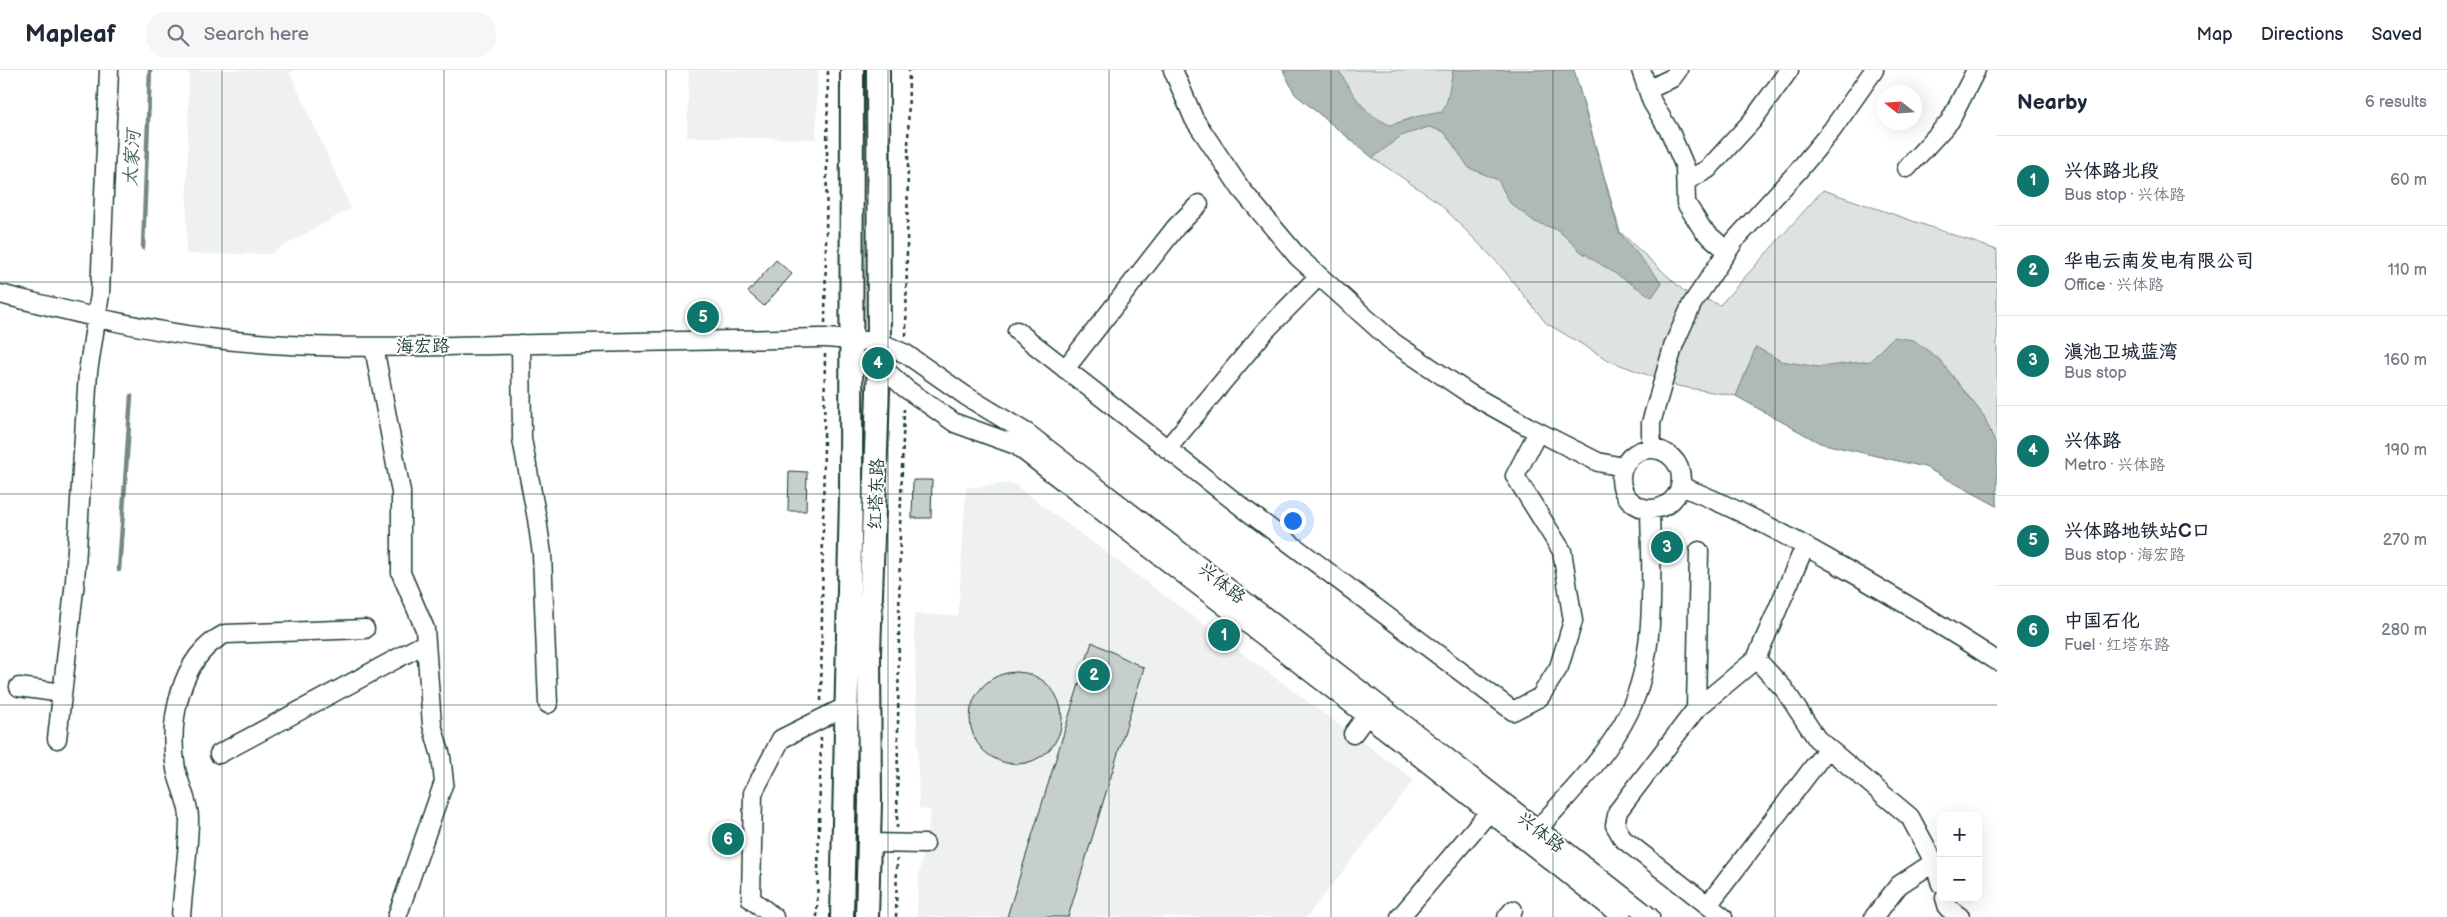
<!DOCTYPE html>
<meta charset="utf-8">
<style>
body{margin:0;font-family:"Balsamiq Sans","LXGW WenKai TC",sans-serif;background:#f6f6f7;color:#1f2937}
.controls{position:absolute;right:15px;bottom:15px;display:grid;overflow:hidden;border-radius:10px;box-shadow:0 5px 20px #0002}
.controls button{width:45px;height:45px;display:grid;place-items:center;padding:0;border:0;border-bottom:1px solid #e0e1e3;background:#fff;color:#1f2937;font:25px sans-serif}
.compass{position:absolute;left:1877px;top:15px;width:45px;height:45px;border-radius:50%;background:#fff;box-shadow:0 5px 20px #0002;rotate:287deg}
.you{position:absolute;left:1292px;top:450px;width:18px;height:18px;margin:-12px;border:4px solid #fff;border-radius:50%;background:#1a73e8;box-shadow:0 0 0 8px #1a73e833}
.badge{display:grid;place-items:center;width:32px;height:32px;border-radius:50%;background:#0f766e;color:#fff;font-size:16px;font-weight:700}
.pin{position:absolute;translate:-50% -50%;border:2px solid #fff;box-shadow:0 1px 5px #0006}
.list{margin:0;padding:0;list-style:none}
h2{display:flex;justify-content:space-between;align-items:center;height:65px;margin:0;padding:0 20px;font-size:21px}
h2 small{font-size:16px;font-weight:400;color:#747a83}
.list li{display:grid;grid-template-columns:32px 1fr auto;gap:15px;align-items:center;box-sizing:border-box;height:90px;padding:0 20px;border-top:1px solid #e0e1e3}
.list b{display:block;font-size:19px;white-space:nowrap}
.list p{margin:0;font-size:16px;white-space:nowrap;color:#747a83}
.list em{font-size:16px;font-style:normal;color:#747a83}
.icon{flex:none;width:28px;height:28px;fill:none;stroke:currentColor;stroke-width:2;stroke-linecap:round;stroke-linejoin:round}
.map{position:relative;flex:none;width:1997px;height:847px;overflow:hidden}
header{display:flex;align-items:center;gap:30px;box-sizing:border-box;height:70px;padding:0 25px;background:#fff;border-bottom:1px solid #e0e1e3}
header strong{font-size:24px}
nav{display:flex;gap:28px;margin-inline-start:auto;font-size:18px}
.search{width:350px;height:45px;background:#f6f6f7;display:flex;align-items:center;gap:12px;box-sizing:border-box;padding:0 18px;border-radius:20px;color:#747a83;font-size:19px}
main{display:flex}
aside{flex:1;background:#fff}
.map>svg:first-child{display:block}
.built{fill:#eef1f0}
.green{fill:#dee3e2;stroke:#7e908b}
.water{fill:#afbab7;stroke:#758883}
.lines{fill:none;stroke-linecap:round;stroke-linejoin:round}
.stream{stroke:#758883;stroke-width:4.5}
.building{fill:#c7cfcc;stroke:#1f3d34}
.minor-casing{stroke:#1f3d34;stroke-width:21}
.major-casing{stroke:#1f3d34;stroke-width:26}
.path{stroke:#1f3d34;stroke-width:2.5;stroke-dasharray:4 4;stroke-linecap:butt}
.minor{stroke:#fff;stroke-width:18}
.major{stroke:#fff;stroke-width:22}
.grid{fill:none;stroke:#1f3d34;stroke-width:1;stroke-opacity:0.55}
.labels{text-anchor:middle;stroke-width:4;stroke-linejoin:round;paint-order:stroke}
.street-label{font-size:18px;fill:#1f3d34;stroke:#fff}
.water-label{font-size:19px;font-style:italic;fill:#4a625b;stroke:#fff}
</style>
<header>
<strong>Mapleaf</strong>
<div class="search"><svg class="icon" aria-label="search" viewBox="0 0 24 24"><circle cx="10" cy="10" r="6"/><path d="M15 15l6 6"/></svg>Search here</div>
<nav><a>Map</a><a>Directions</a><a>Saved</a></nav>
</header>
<main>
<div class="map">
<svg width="1997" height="847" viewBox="0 0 1997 847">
<rect width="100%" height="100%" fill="#fff"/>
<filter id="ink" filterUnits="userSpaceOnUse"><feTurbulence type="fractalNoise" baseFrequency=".02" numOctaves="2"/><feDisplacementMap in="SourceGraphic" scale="10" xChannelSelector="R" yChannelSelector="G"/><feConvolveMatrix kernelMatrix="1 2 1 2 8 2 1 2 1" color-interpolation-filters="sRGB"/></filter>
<g filter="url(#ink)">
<path class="built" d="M189,0H295L290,3L351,138L269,184H186Z
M689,0H818L816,69L687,67Z
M1012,413L1414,710L1307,847H917L918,810L931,741L919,738L914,544L958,546L966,418Z"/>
<path class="green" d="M1283,0H1574L1620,162L1685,222L1720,235L1823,120L1997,180V436L1925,397L1820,373L1736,326L1677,316L1610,291L1546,253L1498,193L1438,132L1373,88L1295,24Z"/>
<path class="water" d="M1283,0H1339C1352,24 1364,44 1390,55L1419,46L1442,42L1447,31L1453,0H1574L1619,162L1662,213L1652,227L1580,181L1558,160L1535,152L1510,133L1498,110L1469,98L1444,62L1429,57L1401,66L1373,88L1295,24Z
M1893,267L1914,270L1940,290L1984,346L1997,377V436L1925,397L1820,373L1736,326L1756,277L1781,291L1819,297L1870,291Z"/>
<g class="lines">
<path class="stream" d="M143,178L150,0
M119,500L131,326"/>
</g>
<path class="building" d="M776,190L792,204L764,236L748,222Z
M789,401L807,402L806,441H788Z
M913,410H932L931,448H912Z
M1092,572L1144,598L1068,847H1007Z
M970 648a46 46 0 1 1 92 0a46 46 0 1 1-92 0Z"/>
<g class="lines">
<defs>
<path id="minor" d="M1173,0L1194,49L1241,119L1298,187L1394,273L1470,324L1527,356L1598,392L1623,397
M1641,0L1652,32L1670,62L1685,97L1686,133L1703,160L1727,181
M1648,20L1672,8L1678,0
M1907,98L1950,51L1976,0
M1686,111L1708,99L1752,51L1789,0
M0,224C69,241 137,259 208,268C303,280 400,277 496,275C605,273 715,270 825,268L879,272L906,284L966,326L1027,363L1408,657L1650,847
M1017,261L1247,441L1513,641L1540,627L1559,597L1573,551L1562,481L1515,406L1538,362
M521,274L522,369L537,449L542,484L548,634
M374,277L401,422V503L425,559L432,655L441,686L444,712L397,847
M873,289L905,318L955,353L1016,375L1398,670L1622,847
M1065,299L1176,157L1199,134
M1651,378V353L1674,274L1692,234L1735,170L1798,101L1832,60L1874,0
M1167,379L1265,261L1319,206
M1621 409a30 30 0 1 1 60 0a30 30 0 1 1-60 0Z
M1680,416C1735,437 1786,465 1837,494C1891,525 1945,557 1997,591
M1756,589L1784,619L1817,669L1910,747L1934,792L1941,814
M19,617L62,623
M1696,639L1699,481
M1353,664L1373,637
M57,669L75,511L88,302L100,224L109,0
M219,684L426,573
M1530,768C1564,728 1606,690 1629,642C1658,583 1651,503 1650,439
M869,773L925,774
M1945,828L1948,838L1960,847
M1708,835L1828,678
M181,847C183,814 189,780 189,748C189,732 179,715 176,699C168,653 179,587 225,564L365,559
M774,847L751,829L753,723L781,669L847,636
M1400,847L1489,742
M1507,847L1513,840
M1723,847L1623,769L1615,755L1618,741L1696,639L1756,589L1805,476
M1874,847L1899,815L1934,792"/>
<path id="major" d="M842,847L851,425L852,0
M867,847L870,732L869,582L879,293L878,0"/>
</defs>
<use href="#minor" class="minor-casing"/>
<use href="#major" class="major-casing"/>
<path class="path" d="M825,253L828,0
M906,266L909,0
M821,631L825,284
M897,758L900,457L904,339
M817,847L821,666
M896,847L897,789"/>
<use href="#minor" class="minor"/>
<use href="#major" class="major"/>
</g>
</g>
<path class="grid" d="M222,0V847M444,0V847M666,0V847M888,0V847M1109,0V847M1331,0V847M1553,0V847M1775,0V847M0,212H1997M0,424H1997M0,635H1997"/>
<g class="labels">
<g class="street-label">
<text transform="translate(423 276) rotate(-1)" y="6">海宏路</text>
<text transform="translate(876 424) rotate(-88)" y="6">红塔东路</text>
<text transform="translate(1222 513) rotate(38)" y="6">兴体路</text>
<text transform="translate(1541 762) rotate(38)" y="6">兴体路</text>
</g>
<g class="water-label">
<text transform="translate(131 88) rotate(-87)" y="7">太家河</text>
</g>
</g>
</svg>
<div class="controls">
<button>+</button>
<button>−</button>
</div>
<svg class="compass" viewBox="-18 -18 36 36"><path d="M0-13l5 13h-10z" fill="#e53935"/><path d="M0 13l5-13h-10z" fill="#747a83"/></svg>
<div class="you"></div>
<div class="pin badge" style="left:1224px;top:565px">1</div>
<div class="pin badge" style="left:1094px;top:605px">2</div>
<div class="pin badge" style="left:1667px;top:477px">3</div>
<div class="pin badge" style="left:878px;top:293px">4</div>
<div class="pin badge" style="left:703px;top:247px">5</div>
<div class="pin badge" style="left:728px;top:769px">6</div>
</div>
<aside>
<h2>Nearby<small>6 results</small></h2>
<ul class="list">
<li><span class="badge">1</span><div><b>兴体路北段</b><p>Bus stop · 兴体路</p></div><em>60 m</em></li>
<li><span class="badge">2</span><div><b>华电云南发电有限公司</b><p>Office · 兴体路</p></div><em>110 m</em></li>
<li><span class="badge">3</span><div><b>滇池卫城蓝湾</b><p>Bus stop</p></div><em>160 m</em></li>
<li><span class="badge">4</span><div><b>兴体路</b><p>Metro · 兴体路</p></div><em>190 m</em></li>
<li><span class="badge">5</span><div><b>兴体路地铁站C口</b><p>Bus stop · 海宏路</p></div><em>270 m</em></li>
<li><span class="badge">6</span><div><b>中国石化</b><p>Fuel · 红塔东路</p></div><em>280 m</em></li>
</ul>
</aside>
</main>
